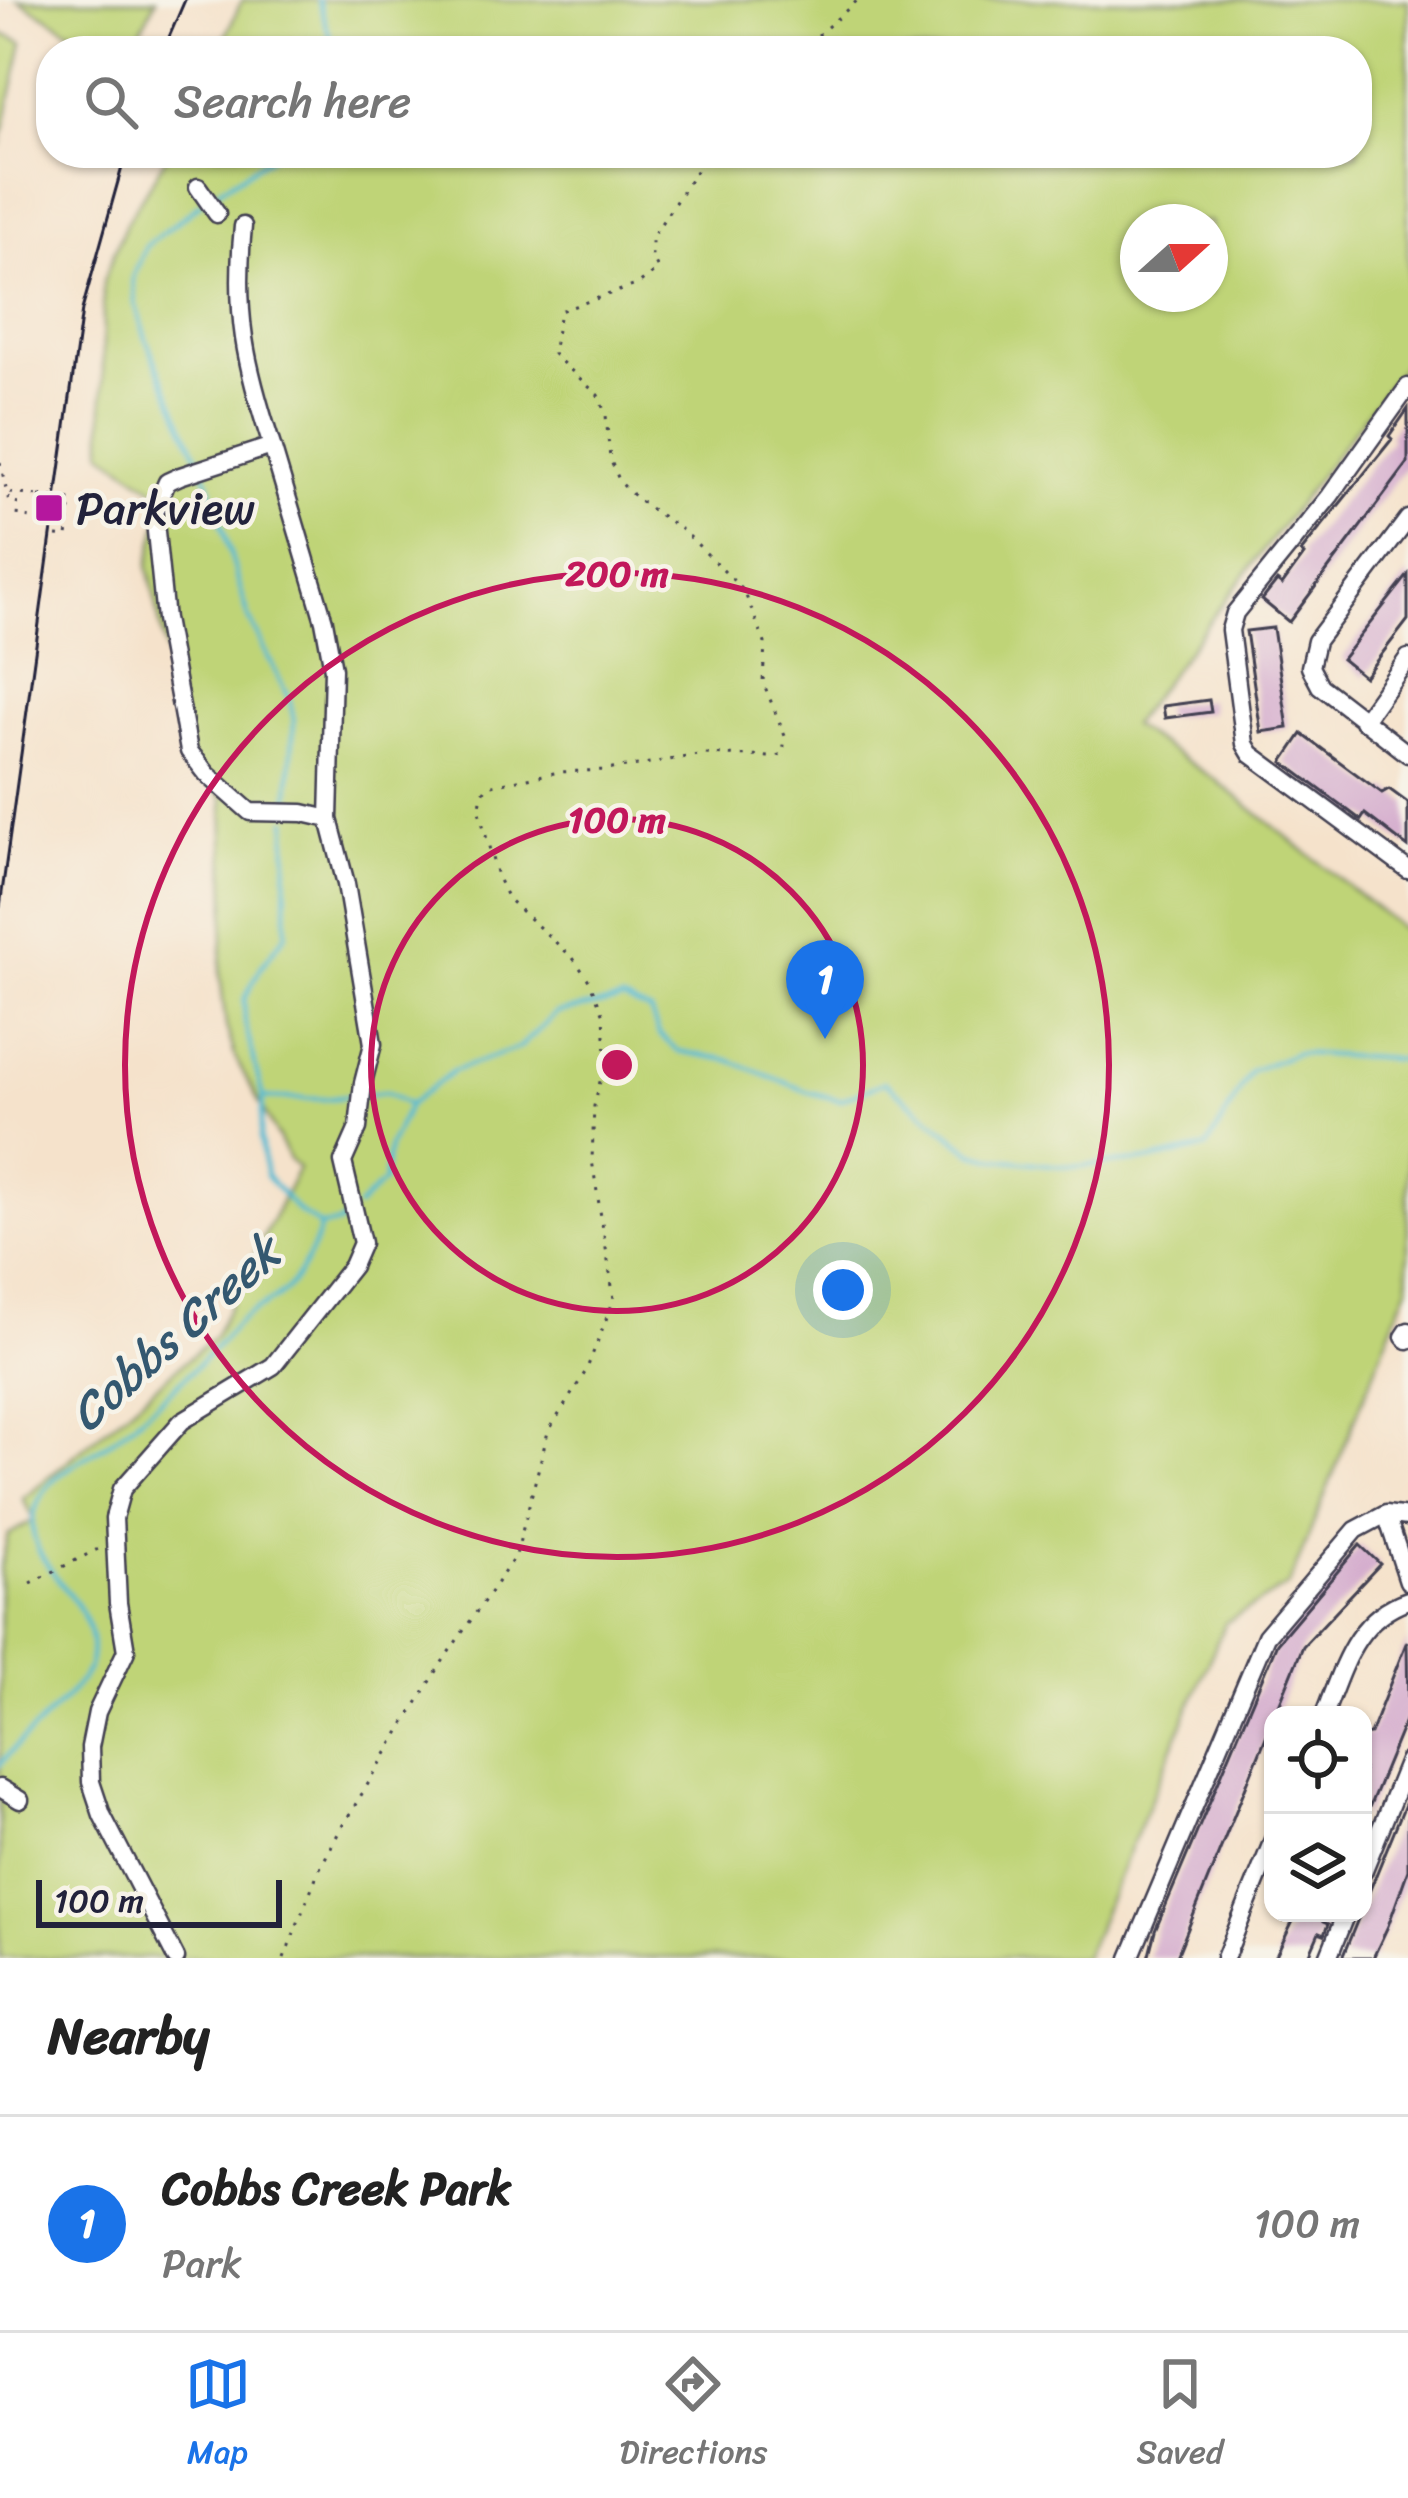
<!DOCTYPE html>
<style>
body{margin:0;font-family:Sriracha,sans-serif;background:#f2f2f2;color:#222}
.controls{position:absolute;right:36px;bottom:36px;display:grid;overflow:hidden;border-radius:24px;box-shadow:0 3px 9px #0004}
.controls button{width:108px;height:108px;display:grid;place-items:center;padding:0;border:0;border-bottom:3px solid #e0e0e0;background:#fff;color:#222;font:60px sans-serif}
.compass{position:absolute;left:1120px;top:204px;width:108px;height:108px;border-radius:50%;background:#fff;box-shadow:0 3px 9px #0004;rotate:69deg}
.scale{position:absolute;left:36px;bottom:30px;width:246px;box-sizing:border-box;padding-left:12px;border:6px solid #22223b;border-top:0;font-size:33px;line-height:42px;white-space:nowrap;color:#22223b;-webkit-text-stroke:9px #f7f3e8;paint-order:stroke}
.you{position:absolute;left:843px;top:1290px;width:42px;height:42px;margin:-30px;border:9px solid #fff;border-radius:50%;background:#1a73e8;box-shadow:0 0 0 18px #1a73e833}
.badge{display:grid;place-items:center;width:78px;height:78px;border-radius:50%;background:#1a73e8;color:#fff;font-size:39px;font-weight:700}
.pin{position:absolute;translate:-50% -99px;filter:drop-shadow(0 3px 6px #0008)}
.pin::after{content:'';position:absolute;top:63px;width:42px;height:36px;background:inherit;clip-path:polygon(0 0,100% 0,50% 100%)}
.list{margin:0;padding:0;list-style:none}
h2{display:flex;justify-content:space-between;align-items:center;height:156px;margin:0;padding:0 48px;font-size:51px}
h2 small{font-size:39px;font-weight:400;color:#767676}
.list li{display:grid;grid-template-columns:78px 1fr auto;gap:36px;align-items:center;box-sizing:border-box;height:216px;padding:0 48px;border-top:3px solid #e0e0e0}
.list b{display:block;font-size:45px;white-space:nowrap}
.list p{margin:0;font-size:39px;white-space:nowrap;color:#767676}
.list em{font-size:39px;font-style:normal;color:#767676}
.icon{flex:none;width:66px;height:66px;fill:none;stroke:currentColor;stroke-width:2;stroke-linecap:round;stroke-linejoin:round}
.map{position:relative;flex:none;width:1408px;height:1958px;overflow:hidden}
.search{position:absolute;background:#fff;box-shadow:0 3px 9px #0004;left:36px;right:36px;top:36px;height:132px;display:flex;align-items:center;gap:30px;box-sizing:border-box;padding:0 42px;border-radius:48px;color:#767676;font-size:45px}
.sheet{height:372px;background:#fff}
nav{display:flex;justify-content:space-around;align-items:center;box-sizing:border-box;height:168px;border-top:3px solid #e0e0e0;background:#fff;font-size:33px;color:#767676}
nav a{display:grid;justify-items:center;gap:6px}
nav .on{color:#1a73e8}
.map>svg:first-child{display:block}
.green{fill:#bfd477;stroke:#707b59;stroke-width:3;fill-rule:evenodd}
.lines{fill:none;stroke-linecap:round;stroke-linejoin:round}
.stream{stroke:#55bbd3;stroke-width:4.5}
.building{fill:#d4accd}
.minor-casing{stroke:#423f51;stroke-width:21}
.path{stroke:#423f51;stroke-width:3;stroke-dasharray:3 9;stroke-linecap:butt}
.minor{stroke:#fff;stroke-width:16}
.tram{stroke:#22223b;stroke-width:3}
.path-bridge{stroke:#423f51;stroke-width:3;stroke-dasharray:3 9;stroke-linecap:butt}
.ring{fill:none;stroke:#c2185b;stroke-width:6}
.poi-dot{fill:#b5179e;stroke:#f7f3e8;stroke-width:4.5}
.labels{text-anchor:middle;stroke-width:9;stroke-linejoin:round;paint-order:stroke}
.poi-label{font-size:45px;fill:#22223b;stroke:#f7f3e8;text-anchor:start}
.water-label{font-size:48px;font-style:italic;fill:#345870;stroke:#f7f3e8}
.centre{fill:#c2185b;stroke:#f7f3e8;stroke-width:6}
.ring-label{font-size:36px;text-anchor:middle;font-weight:bold;fill:#c2185b;stroke:#f7f3e8;stroke-width:9;stroke-linejoin:round;paint-order:stroke}
</style>
<div class="map">
<svg width="1408" height="1958" viewBox="0 0 1408 1958">
<rect width="100%" height="100%" fill="#f7f3e8"/>
<filter id="ink" filterUnits="userSpaceOnUse"><feTurbulence type="fractalNoise" baseFrequency=".00833" numOctaves="2"/><feDisplacementMap in="SourceGraphic" scale="24" xChannelSelector="R" yChannelSelector="G"/><feConvolveMatrix kernelMatrix="1 2 1 2 8 2 1 2 1" color-interpolation-filters="sRGB"/></filter>
<filter id="wash" filterUnits="userSpaceOnUse"><feTurbulence type="fractalNoise" baseFrequency=".004" numOctaves="4" result="noise"/><feDisplacementMap in="SourceGraphic" scale="48" xChannelSelector="R" yChannelSelector="G"/><feGaussianBlur stdDeviation="2.7" result="paint"/><feColorMatrix in="noise" values="0 0 0 0 0 0 0 0 0 0 0 0 0 0 0 0 0 1.4 0 .05"/><feComposite in="paint" operator="in"/></filter>
<g filter="url(#wash)">
<rect width="100%" height="100%" fill="#f5e2cb"/>
<path class="green" d="M18,0H156L130,51H105Z
M242,0H1408V359L1131,725L1216,780L1408,934V1286L1289,1585L1225,1623L1084,1958H0V1570L8,1535L34,1520L23,1499L214,1337L298,1168L289,1159L236,1059L226,1026L220,974L226,903L223,798L188,758L148,566L165,497L103,452V281L126,223L169,153H1357V51H219ZM1138,222H1210V294H1138Z
M0,33L23,42L0,147Z"/>
<g class="lines">
<path class="stream" d="M318,0L335,51
M210,196L276,153
M201,203L146,246L133,278L135,303L147,342L210,485L249,618L290,701L294,721L288,809
M263,1098L325,1099L386,1092L409,1105
M358,1207L384,1181L389,1146L409,1105L453,1071L519,1048L557,1013L623,1000L650,1011L659,1034L678,1051L729,1060L809,1092L840,1100L885,1082L973,1153L997,1159L1071,1167L1152,1160L1207,1148L1251,1071L1296,1053L1408,1060
M322,1226L338,1224L350,1215
M0,1765C20,1737 84,1690 90,1663C106,1591 0,1563 43,1493C61,1467 91,1457 115,1438C148,1412 181,1382 211,1352C221,1342 230,1329 242,1319C256,1307 275,1303 287,1289C300,1274 317,1244 320,1226L298,1211L266,1176L260,1137L263,1098L245,1023L244,1000L261,967L286,934L287,820"/>
</g>
<g id="blocks">
<path class="building" d="M1408,409V463L1289,622L1262,600L1277,581L1282,585L1304,555L1301,552L1392,439L1389,436Z
M1408,575V620L1364,677L1342,659Z
M1273,628L1288,728L1261,732L1246,631Z
M1209,700L1211,712L1165,718L1163,706Z
M1302,734L1382,793L1389,789L1408,803V847L1365,814L1361,820L1283,762Z
M1360,1545L1380,1564L1303,1646L1176,1958H1148L1155,1931L1277,1643Z
M1407,1641L1408,1713L1363,1822V1735L1370,1734Z
M1408,1797V1870L1388,1926L1373,1958H1342Z
M1297,1913H1326L1323,1922L1328,1924L1324,1935L1319,1933L1308,1958H1275Z"/>
</g>
</g>
<g filter="url(#ink)">
<use href="#blocks" fill-opacity="0" stroke="#423f51" stroke-width="3"/>
<g class="lines">
<defs>
<path id="minor" d="M198,187L217,214
M243,226C234,313 245,364 272,446
M1408,387L1330,496L1235,613L1230,630L1245,744L1251,754L1408,870
M1408,519L1316,641L1310,667L1320,686L1408,754
M1363,721L1408,658
M1408,1331L1404,1337L1408,1340
M1408,1517L1386,1514L1408,1581
M1324,1715C1343,1667 1355,1618 1408,1600
M0,1788L20,1800
M1363,1872L1408,1761
M176,1958L102,1815L91,1782L90,1747L97,1712L126,1651L118,1603L114,1518L122,1489L182,1421L273,1366L352,1266L362,1243L343,1162L358,1128L363,1083L373,1044L346,884L329,819L303,813L250,812L207,774L189,751L165,619L154,512L167,482L180,476L272,446L324,621L333,669L329,819
M1130,1958L1266,1636L1356,1530L1386,1514
M1225,1958L1273,1840
M1328,1958L1346,1913"/>
</defs>
<use href="#minor" class="minor-casing"/>
<path class="path" d="M800,51L858,0
M0,462L9,502L19,504L18,516L38,519
M10,493L39,496
M57,536L67,537L71,500L60,499
M31,1583L98,1549
M284,1958L318,1872L341,1828L446,1656L516,1555L548,1432L586,1371L614,1299L592,1160L594,1106L606,1057L604,1015L588,979L573,958L508,899L497,876L480,814L481,796L487,786L559,772L607,770L705,754L771,757L783,754L785,736L763,682L765,643L744,591L685,532L638,500L620,482L610,459L606,415L598,395L553,354L560,311L639,284L658,269L652,257V237L708,153"/>
<use href="#minor" class="minor"/>
<path class="tram" d="M163,51L185,0
M0,907L82,310L126,153"/>
<path class="path-bridge" d="M39,496L60,499"/>
</g>
</g>
<g class="ring">
<circle cx="617" cy="1065" r="246"/>
<circle cx="617" cy="1065" r="492"/>
</g>
<rect class="poi-dot" x="34" y="493" width="30" height="30" rx="6"/>
<g class="labels">
<g class="poi-label">
<text x="76" y="524">Parkview</text>
</g>
<g class="water-label">
<text transform="translate(174 1333) rotate(-42)" y="17">Cobbs Creek</text>
</g>
</g>
<circle cx="617" cy="1065" r="18" class="centre"/>
<g class="ring-label">
<text x="617" y="586">200 m</text>
<text x="617" y="832">100 m</text>
</g>
</svg>
<div class="controls">
<button><svg class="icon" aria-label="locate" viewBox="0 0 24 24"><circle cx="12" cy="12" r="6"/><path d="M12 2v4M12 18v4M2 12h4M18 12h4"/></svg></button>
<button><svg class="icon" aria-label="layers" viewBox="0 0 24 24"><path d="M12 4l9 5-9 5-9-5zM3 14l9 5 9-5"/></svg></button>
</div>
<svg class="compass" viewBox="-18 -18 36 36"><path d="M0-13l5 13h-10z" fill="#e53935"/><path d="M0 13l5-13h-10z" fill="#767676"/></svg>
<div class="scale">100 m</div>
<div class="you"></div>
<div class="pin badge" style="left:825px;top:1039px">1</div>
<div class="search"><svg class="icon" aria-label="search" viewBox="0 0 24 24"><circle cx="10" cy="10" r="6"/><path d="M15 15l6 6"/></svg>Search here</div>
</div>
<section class="sheet">
<h2>Nearby<small></small></h2>
<ul class="list">
<li><span class="badge">1</span><div><b>Cobbs Creek Park</b><p>Park</p></div><em>100 m</em></li>
</ul>
</section>
<nav>
<a class="on"><svg class="icon" aria-label="map" viewBox="0 0 24 24"><path d="M3 6l6-2 6 2 6-2v14l-6 2-6-2-6 2zM9 4v14M15 6v14"/></svg>Map</a>
<a><svg class="icon" aria-label="directions" viewBox="0 0 24 24"><path d="M12 3l9 9-9 9-9-9zM9 14v-3h6M13 9l2 2-2 2"/></svg>Directions</a>
<a><svg class="icon" aria-label="saved" viewBox="0 0 24 24"><path d="M7 4h10v16l-5-4-5 4z"/></svg>Saved</a>
</nav>
